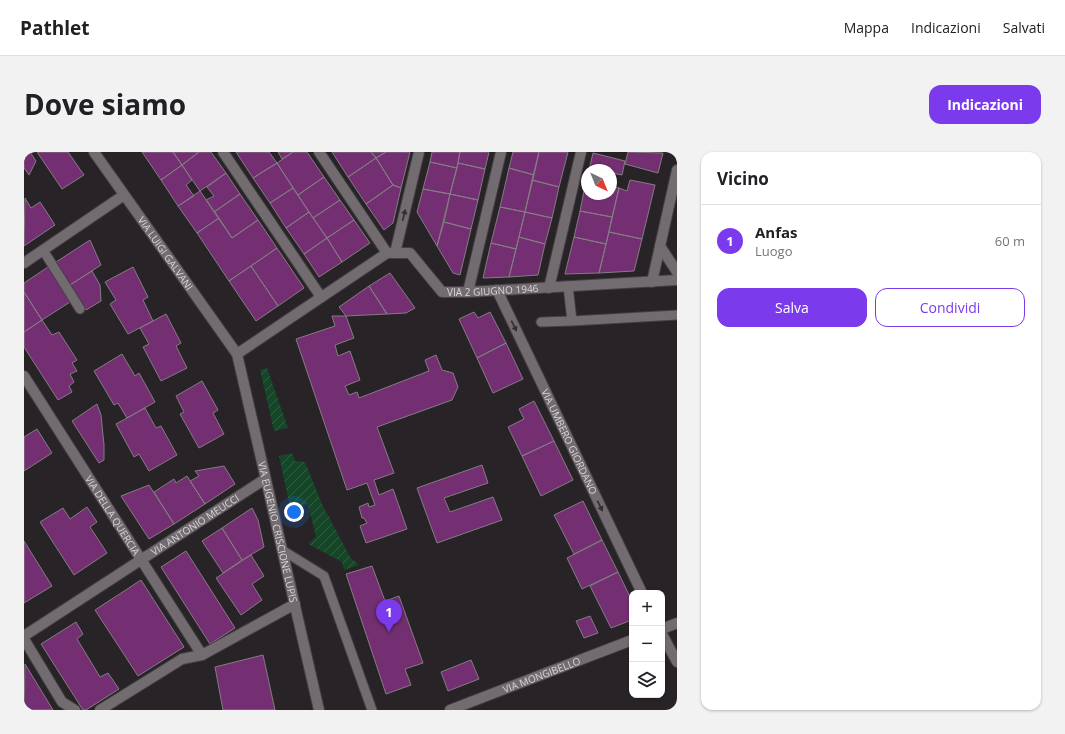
<!DOCTYPE html>
<html lang="it">
<meta charset="utf-8">
<style>
body{margin:0;font-family:"Open Sans",sans-serif;background:#f2f2f2;color:#202124}
.controls{position:absolute;right:12px;bottom:12px;display:grid;overflow:hidden;border-radius:8px;box-shadow:0 1px 3px #0004}
.controls button{width:36px;height:36px;display:grid;place-items:center;padding:0;border:0;border-bottom:1px solid #e0e0e0;background:#fff;color:#202124;font:20px sans-serif}
.compass{position:absolute;left:557px;top:12px;width:36px;height:36px;border-radius:50%;background:#fff;box-shadow:0 1px 3px #0004;rotate:137deg}
.you{position:absolute;left:270px;top:360px;width:14px;height:14px;margin:-10px;border:3px solid #fff;border-radius:50%;background:#1a73e8;box-shadow:0 0 0 6px #1a73e833}
.badge{display:grid;place-items:center;width:26px;height:26px;border-radius:50%;background:#7c3aed;color:#fff;font-size:13px;font-weight:700}
.pin{position:absolute;translate:-50% -33px;filter:drop-shadow(0 1px 2px #0008)}
.pin::after{content:'';position:absolute;top:21px;width:14px;height:12px;background:inherit;clip-path:polygon(0 0,100% 0,50% 100%)}
.list{margin:0;padding:0;list-style:none}
h2{display:flex;justify-content:space-between;align-items:center;height:52px;margin:0;padding:0 16px;font-size:17px}
h2 small{font-size:13px;font-weight:400;color:#757577}
.list li{display:grid;grid-template-columns:26px 1fr auto;gap:12px;align-items:center;box-sizing:border-box;height:72px;padding:0 16px;border-top:1px solid #e0e0e0}
.list b{display:block;font-size:15px;white-space:nowrap}
.list p{margin:0;font-size:13px;white-space:nowrap;color:#757577}
.list em{font-size:13px;font-style:normal;color:#757577}
.actions{display:flex;gap:8px;padding:12px 16px}
.actions a{flex:1;padding:9px 0;border:1px solid #7c3aed;border-radius:12px;text-align:center;font-size:14px;color:#7c3aed}
.actions .main{background:#7c3aed;color:#fff}
.icon{flex:none;width:22px;height:22px;fill:none;stroke:currentColor;stroke-width:2;stroke-linecap:round;stroke-linejoin:round}
.map{position:relative;flex:none;width:653px;height:558px;overflow:hidden;border-radius:12px}
header{display:flex;align-items:center;gap:24px;box-sizing:border-box;height:56px;padding:0 20px;background:#fff;border-bottom:1px solid #e0e0e0}
header strong{font-size:19px}
nav{display:flex;gap:22px;margin-inline-start:auto;font-size:14px}
.intro{display:flex;align-items:center;justify-content:space-between;box-sizing:border-box;height:96px;padding:0 24px}
h1{margin:0;font-size:28px}
.button{padding:10px 18px;border-radius:12px;background:#7c3aed;color:#fff;font-size:14px;font-weight:700}
main{display:flex;gap:24px;padding:0 24px}
aside{flex:1;background:#fff;border-radius:12px;box-shadow:0 1px 3px #0004}
.map>svg:first-child{display:block}
.garden{fill:url(#garden-furrows)}
.building{fill:#732f72;stroke:#837d82}
.lines{fill:none;stroke-linecap:round;stroke-linejoin:round}
.lane-casing{stroke:#444044;stroke-width:11}
.street-casing{stroke:#444044;stroke-width:12}
.secondary-casing{stroke:#444044;stroke-width:12}
.lane{stroke:#726c71;stroke-width:9}
.street{stroke:#726c71;stroke-width:10}
.secondary{stroke:#726c71;stroke-width:10}
.oneway{fill:#322e31}
.labels{text-anchor:middle;stroke-width:3;stroke-linejoin:round;paint-order:stroke}
.street-label{font-size:10px;fill:#d8d5d8;stroke:#0f0d0f}
</style>
<header>
<strong>Pathlet</strong>
<nav><a>Mappa</a><a>Indicazioni</a><a>Salvati</a></nav>
</header>
<div class="intro"><h1>Dove siamo</h1><a class="button">Indicazioni</a></div>
<main>
<div class="map">
<svg width="653" height="558" viewBox="0 0 653 558">
<defs>
<pattern id="garden-furrows" width="10" height="10" patternUnits="userSpaceOnUse"><rect width="10" height="10" fill="#154627"/><path d="M-1 1l2-2M0 10L10 0M9 11l2-2" fill="none" stroke="#366046"/></pattern>
</defs>
<rect width="100%" height="100%" fill="#272327"/>
<path class="garden" d="M243,216L264,276L250,279L236,218Z
M268,301L271,309L281,310L298,352L326,405L335,413L320,418L318,410L284,392L292,385L284,352L266,355L255,304Z"/>
<path class="building" d="M0,0H6L12,9L5,23L0,16Z
M13,0H44L60,23L38,37Z
M118,0H149L158,13L137,28Z
M149,0H175L158,13Z
M175,0H187L202,21L176,39L158,13Z
M212,0H245L253,11L229,26Z
M254,0H269L258,7Z
M269,0H283L300,25L274,43L253,11Z
M308,0H347L352,6L324,25Z
M347,0H362L352,6Z
M362,0H386L377,36L369,33L352,6Z
M408,0H436L433,16L406,10Z
M436,0H465L461,17L434,11Z
M489,0H515L510,23L485,16Z
M515,0H544L535,35L508,28Z
M604,0L639,1L634,21L601,12Z
M569,1L601,9L598,23L588,21L587,26V18H565Z
M352,6L369,33L342,52L324,25Z
M406,10L433,16L426,42L399,37Z
M253,11L269,36L246,51L229,26Z
M434,11L461,17L454,48L426,42Z
M158,13L168,28L162,33L170,44L154,54L137,28Z
M485,16L510,23L501,60L476,55Z
M202,21L216,42L190,60L182,48L190,44L183,35Z
M300,25L316,48L289,66L274,43Z
M508,28L535,35L528,66L501,60Z
M606,28L631,33L618,87L585,80L595,36L603,39Z
M562,29L563,42H587V34L595,36L588,65L556,59Z
M369,33L377,36L369,71L360,78L342,52Z
M269,36L285,60L262,76L246,51Z
M399,37L426,42L413,94L393,60Z
M176,39L195,66L173,81L154,54Z
M216,42L234,68L208,86L190,60Z
M426,42L454,48L447,77L420,70Z
M1,46L7,56L16,50L31,73L0,94Z
M316,48L330,68L303,86L289,66Z
M476,55L501,60L492,97L467,91Z
M556,59L588,65L582,92L550,85Z
M285,60L303,86L280,102L262,76Z
M501,60L528,66L521,92L495,85Z
M195,66L208,86L234,68L253,96L205,129L173,81Z
M330,68L346,91L318,110L303,86Z
M420,70L447,77L436,123L429,121L413,94Z
M585,80L618,87L610,119L575,121Z
M495,85L521,92L514,123L485,125Z
M550,85L582,92L575,121L541,122Z
M303,86L318,110L295,125L280,102Z
M66,88L77,113L46,133L32,110Z
M467,91L492,97L485,125L459,126Z
M253,96L280,136L254,154L227,114Z
M227,114L254,154L232,169L205,129Z
M24,115L46,150L18,168L0,140V131Z
M109,115L124,145L119,148L129,169L104,182L86,152L92,148L81,130Z
M68,119L76,133L77,149L62,158L46,133Z
M366,121L391,156L382,161L363,162L345,134Z
M345,134L363,162L322,164L315,155Z
M0,140L18,168L0,180Z
M450,160L454,166L466,160L482,191L453,206L435,167Z
M142,162L157,191L152,194L163,216L137,229L119,195L125,192L116,176Z
M308,164H322L330,186L311,193L314,204L326,199L336,228L321,234L325,243L333,240L335,246L405,219L401,208L412,203L418,218L429,221L434,235L428,248L353,275L370,321L350,328L355,343L369,337L383,377L342,391L336,374L343,371L340,366H338L335,355L344,351L345,355L351,353L343,331L323,338L272,187L311,174Z
M18,168L28,183L35,180L53,208L48,211L53,219L46,222L50,230L45,234L48,240L34,248L0,195V180Z
M482,191L499,227L469,241L453,206Z
M98,202L111,224L115,221L131,250L103,266L94,251L90,253L70,219Z
M178,229L194,258L189,261L200,282L175,296L156,262L160,260L152,244Z
M510,249L530,289L498,304L484,275L500,267L495,257Z
M73,252L77,263L80,293V308L75,311L48,269Z
M121,256L132,276L137,274L153,303L125,319L115,302L110,305L92,272Z
M13,277L28,301L0,319V285Z
M530,289L549,328L517,344L498,304Z
M458,313L464,331L420,346L426,360L469,345L478,368L413,391L393,336Z
M200,314L211,332L181,352L166,329L175,324L171,319Z
M163,324L181,352L150,372L130,340L150,327L152,331Z
M125,333L150,372L125,387L97,344Z
M559,349L578,388L550,402L530,363Z
M63,355L73,370L66,375L83,401L50,423L16,370L39,356L46,367Z
M228,356L234,368L240,395L218,408L198,376Z
M198,376L218,408L199,421L178,389Z
M578,388L594,420L558,437L543,406Z
M0,389L28,434L0,451Z
M162,399L211,476L186,492L137,415Z
M227,403L240,424L228,432L238,448L217,463L192,426Z
M348,414L361,449L375,444L399,511L381,517L387,533L362,542L322,422Z
M594,420L608,449V468L587,476L566,434Z
M117,428L160,495L114,524L71,458Z
M566,464L574,481L560,486L552,469Z
M52,470L59,482L53,487L76,525L84,521L95,537L62,558H59L17,492Z
M239,503L251,558H199L191,515Z
M447,508L455,527L424,539L417,520Z
M1,512L29,558H0Z"/>
<g class="lines">
<defs>
<path id="lane" d="M19,98L56,157
M544,134L548,169L653,163
M517,170L548,169
M258,398L300,424L348,558"/>
<g id="street">
<path id="s1" d="M70,0L213,202L295,558"/>
<path d="M199,0L297,145"/>
<path d="M295,0L363,101"/>
<path d="M636,94L653,120"/>
<path d="M371,101L395,0"/>
<path d="M0,111L100,43"/>
<path d="M628,130L653,18"/>
<path d="M525,136L557,0"/>
<path id="s2" d="M473,138L618,441"/>
<path d="M444,140L477,0"/>
<path id="s3" d="M213,202L363,101H386L418,140H444L653,128"/>
<path id="s4" d="M0,224L178,503"/>
<path d="M638,482L653,510"/>
<path id="s5" d="M0,484L241,327"/>
<path d="M0,487L38,550L51,558"/>
<path d="M76,558L158,507L178,503L271,452"/>
</g>
<g id="secondary">
<path d="M638,477L653,471"/>
<path id="s6" d="M426,558L608,488"/>
</g>
</defs>
<use href="#lane" class="lane-casing"/>
<use href="#street" class="street-casing"/>
<use href="#secondary" class="secondary-casing"/>
<use href="#lane" class="lane"/>
<use href="#street" class="street"/>
<use href="#secondary" class="secondary"/>
</g>
<defs><path id="oneway-solid" d="M-6-.8H1V-3.2L6.5 0L1 3.2V.8H-6Z"/></defs>
<g class="oneway">
<use href="#oneway-solid" transform="translate(380 63) rotate(-76)"/>
<use href="#oneway-solid" transform="translate(490 174) rotate(64)"/>
<use href="#oneway-solid" transform="translate(576 354) rotate(64)"/>
</g>
<g class="labels">
<g class="street-label">
<text dy="4" stroke="none"><textPath href="#s1" startOffset="124">VIA LUIGI GALVANI</textPath></text>
<text dy="4" stroke="none"><textPath href="#s3" startOffset="305">VIA 2 GIUGNO 1946</textPath></text>
<text dy="4" stroke="none"><textPath href="#s2" startOffset="168">VIA UMBERO GIORDANO</textPath></text>
<text dy="4" stroke="none"><textPath href="#s4" startOffset="165">VIA DELLA QUERCIA</textPath></text>
<text dy="4" stroke="none"><textPath href="#s5" startOffset="204">VIA ANTONIO MEUCCI</textPath></text>
<text dy="4" stroke="none"><textPath href="#s1" startOffset="430">VIA EUGENIO CRISCIONE LUPIS</textPath></text>
<text dy="4" stroke="none"><textPath href="#s6" startOffset="98">VIA MONGIBELLO</textPath></text>
</g>
</g>
</svg>
<div class="controls">
<button>+</button>
<button>−</button>
<button><svg class="icon" aria-label="layers" viewBox="0 0 24 24"><path d="M12 4l9 5-9 5-9-5zM3 14l9 5 9-5"/></svg></button>
</div>
<svg class="compass" viewBox="-18 -18 36 36"><path d="M0-13l5 13h-10z" fill="#e53935"/><path d="M0 13l5-13h-10z" fill="#757577"/></svg>
<div class="you"></div>
<div class="pin badge" style="left:365px;top:480px">1</div>
</div>
<aside>
<h2>Vicino<small></small></h2>
<ul class="list">
<li><span class="badge">1</span><div><b>Anfas</b><p>Luogo</p></div><em>60 m</em></li>
</ul>
<div class="actions"><a class="main">Salva</a><a>Condividi</a></div>
</aside>
</main>
